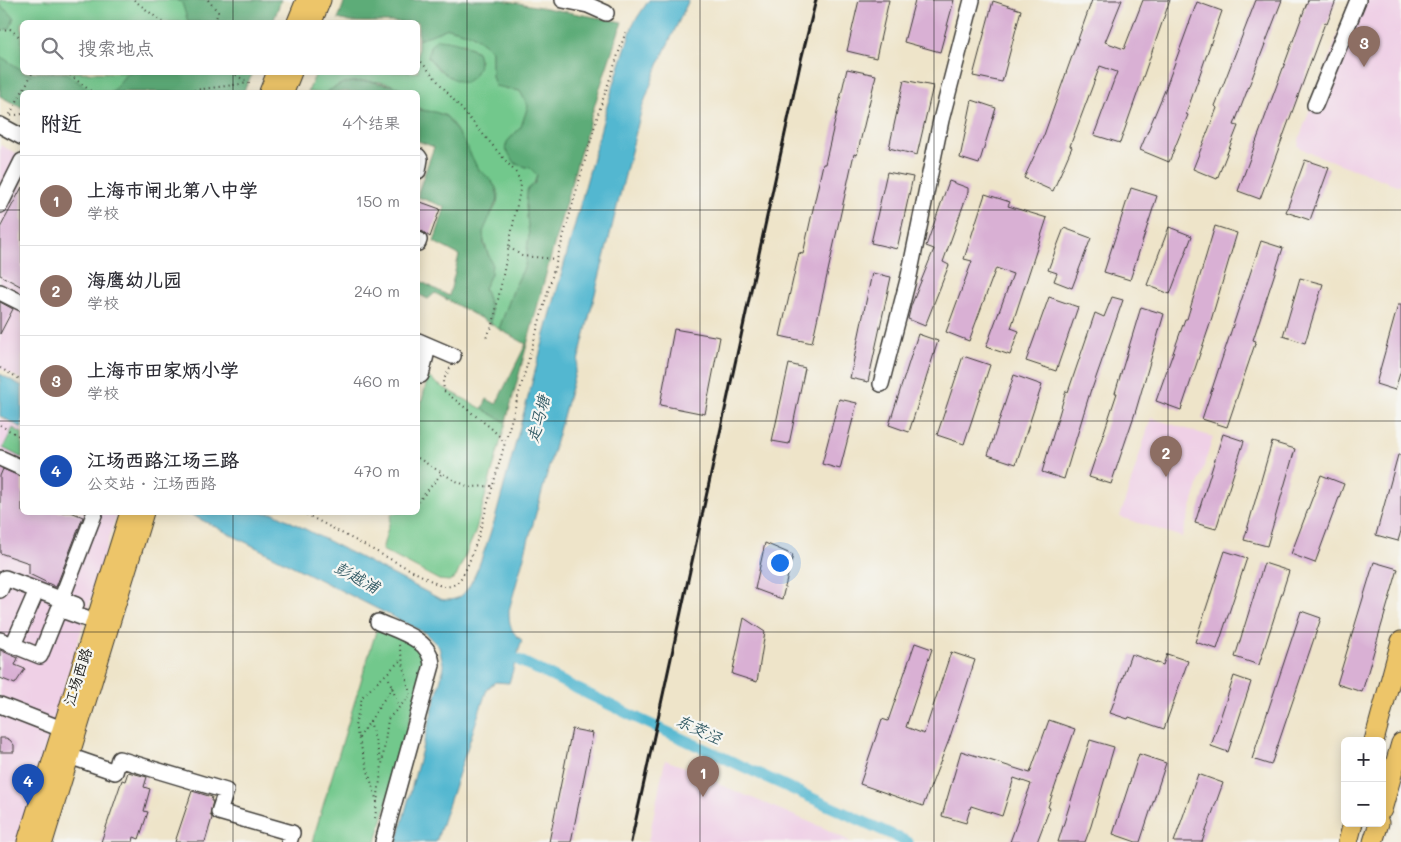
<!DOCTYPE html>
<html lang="zh">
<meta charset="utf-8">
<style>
body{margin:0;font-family:Mali,"LXGW WenKai TC",sans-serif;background:#f7f7f7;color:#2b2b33}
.controls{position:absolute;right:15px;bottom:15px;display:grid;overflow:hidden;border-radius:8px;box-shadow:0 2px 12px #0003}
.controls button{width:45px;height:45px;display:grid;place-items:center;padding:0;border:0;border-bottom:1px solid #e1e1e2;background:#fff;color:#2b2b33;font:25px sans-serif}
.you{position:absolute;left:779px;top:562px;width:18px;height:18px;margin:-12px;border:4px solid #fff;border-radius:50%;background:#1a73e8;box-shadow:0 0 0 8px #1a73e833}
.badge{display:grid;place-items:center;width:32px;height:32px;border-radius:50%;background:#d1495b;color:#fff;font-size:16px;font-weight:700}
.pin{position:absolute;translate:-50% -41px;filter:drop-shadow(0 1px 2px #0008)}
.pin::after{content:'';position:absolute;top:26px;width:18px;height:15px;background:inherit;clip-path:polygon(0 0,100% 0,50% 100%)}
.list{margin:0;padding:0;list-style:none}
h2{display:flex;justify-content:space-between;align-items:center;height:65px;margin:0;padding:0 20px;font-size:21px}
h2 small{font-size:16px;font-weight:400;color:#7c7c81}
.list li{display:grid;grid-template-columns:32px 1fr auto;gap:15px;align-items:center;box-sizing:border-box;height:90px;padding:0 20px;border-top:1px solid #e1e1e2}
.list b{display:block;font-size:19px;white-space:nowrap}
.list p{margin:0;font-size:16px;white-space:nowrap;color:#7c7c81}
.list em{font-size:16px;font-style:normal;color:#7c7c81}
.icon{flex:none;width:28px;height:28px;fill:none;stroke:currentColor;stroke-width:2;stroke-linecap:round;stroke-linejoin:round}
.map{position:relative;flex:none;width:1401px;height:842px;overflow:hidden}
.search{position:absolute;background:#fff;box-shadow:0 2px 12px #0003;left:20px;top:20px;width:400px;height:55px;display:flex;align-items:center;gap:12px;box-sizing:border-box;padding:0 18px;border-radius:8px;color:#7c7c81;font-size:19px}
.panel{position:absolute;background:#fff;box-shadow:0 2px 12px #0003;left:20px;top:90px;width:400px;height:425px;border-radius:8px}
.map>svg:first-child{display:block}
.built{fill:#efd0e6}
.green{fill:#72c88c;stroke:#477254;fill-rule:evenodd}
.forest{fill:#5dac78;stroke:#3c644a}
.water{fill:#52b7d0;stroke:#376a76}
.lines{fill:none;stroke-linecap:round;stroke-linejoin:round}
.canal{stroke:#52b7d0;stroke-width:11}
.building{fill:#d9b0d4}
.minor-casing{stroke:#3c3a36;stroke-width:18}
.major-casing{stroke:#3c3a36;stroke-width:21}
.path{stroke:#3c3a36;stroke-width:2;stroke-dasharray:1 4;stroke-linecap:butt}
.minor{stroke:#fff;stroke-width:15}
.major{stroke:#edc569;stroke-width:19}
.rail{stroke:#1c1c1c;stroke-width:3}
.grid{fill:none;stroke:#1c1c1c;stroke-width:1;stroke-opacity:0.55}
.labels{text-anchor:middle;stroke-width:4.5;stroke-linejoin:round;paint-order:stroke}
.street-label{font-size:15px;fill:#1c1c1c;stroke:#f6f6f2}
.water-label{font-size:16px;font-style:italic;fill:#325a64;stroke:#f6f6f2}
</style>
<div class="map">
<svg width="1401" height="842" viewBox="0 0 1401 842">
<rect width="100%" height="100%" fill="#f6f6f2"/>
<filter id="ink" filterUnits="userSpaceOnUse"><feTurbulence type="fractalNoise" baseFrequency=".02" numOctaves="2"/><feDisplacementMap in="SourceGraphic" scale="10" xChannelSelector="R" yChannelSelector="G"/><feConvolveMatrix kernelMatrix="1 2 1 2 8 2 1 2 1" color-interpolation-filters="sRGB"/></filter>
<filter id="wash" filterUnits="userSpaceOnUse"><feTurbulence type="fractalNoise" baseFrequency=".0096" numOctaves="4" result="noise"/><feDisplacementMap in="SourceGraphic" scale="20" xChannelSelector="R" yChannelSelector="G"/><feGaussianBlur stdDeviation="1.12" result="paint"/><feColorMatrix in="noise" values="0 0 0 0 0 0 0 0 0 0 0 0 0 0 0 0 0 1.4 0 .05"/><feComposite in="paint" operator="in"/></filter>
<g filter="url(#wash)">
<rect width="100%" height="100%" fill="#eee4c9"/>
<path class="built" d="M1351,0H1395L1401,4V182L1399,186L1308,152L1298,146L1300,136Z
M0,145L22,156V380L0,368Z
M0,418L22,429V512L117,513L17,842H0Z
M1151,418L1213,437L1182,537L1120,517Z
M665,760L707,775L721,785L824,828L851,842H648Z"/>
<path class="green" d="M0,0H281L273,22H22V72L253,73L240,92H22V108L0,96Z
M448,28L471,34L492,50V76L506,89L520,91L528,106L521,127L507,142L516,164L530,168L537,175L526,206L529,235L525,266L514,288L499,329L491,324V308L484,288C486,284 489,279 490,275C495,261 483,247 483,234C483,221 496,211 498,199C500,184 485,178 478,168C470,158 454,122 446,116C437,111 424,113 418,107V92H404C391,79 362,80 345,83C338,84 334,90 327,92C322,94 314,92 308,92L316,73L418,72V40ZM464,43L477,52L480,62L446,74L438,69L428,57L430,46Z
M428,377L439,385L506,422L475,533L456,577L449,581L439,580L382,550L392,513L418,512V416Z
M13,428L22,433V458L3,448Z
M377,628L420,647L426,661L376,842H312Z"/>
<path class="forest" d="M177,0H281L273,22H188L182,3Z
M345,0H502L622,22C576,153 543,288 506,422L482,409L487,399L496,404L526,344L499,329L514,288L525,266L529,235L526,206L527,190L535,183L537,175L530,168L516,164L505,149L507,142L521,127L528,106L520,91L495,86L492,76V50L471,34L448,28L418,40V22H350L338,19Z
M0,5L14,17L10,29L0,30Z
M437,39C453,40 464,43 477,52C482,66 477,76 464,83C449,79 438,69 428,57L430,46Z
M0,56L22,70V72L31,75L33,73H66L92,92H22V108L0,96Z
M127,73V72L253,73L243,92H112Z
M368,81L399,87L404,92H326L343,83Z
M418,107L420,110L435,112L447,117L466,145L478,169L489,178L496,188L498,198L483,232L484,245L492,263L491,274L484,288L491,308V324L435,293L428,299L418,294V280L449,296L459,255L434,242L445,207L418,197V192L434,147L418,141Z"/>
<path class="water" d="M649,0H689L658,65L642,108L574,377L509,610C509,624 510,632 522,640L509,683L495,682L487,689L436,842H397L444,667L439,647L425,633L188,513H274L440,599C447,601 457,600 462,595C476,583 488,538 495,519L607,106L633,24Z
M0,374L22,386V428L0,416Z"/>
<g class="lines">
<path class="canal" d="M504,653L639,719L908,842"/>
</g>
<g id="blocks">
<path class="building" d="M859,0H889L876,58L847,51Z
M915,0H954L940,52L904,42Z
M1092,0H1122L1105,42L1124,49L1143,0H1170L1120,143L1094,135L1117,72L1100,66L1070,146L1072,147L1053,191L1024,178L1044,135Z
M1256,0H1282L1234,125L1238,126L1217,179L1193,169L1217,108L1215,106Z
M1308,0H1336L1327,24L1325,23L1260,199L1238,191Z
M993,1L1021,10L1002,82L973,76Z
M1197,2L1222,11L1186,114L1188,115L1169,162L1140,150L1165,90Z
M847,69L876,75L857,155L854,154L812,343L780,336L799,253L803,254L823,164H825Z
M904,80L933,86L917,155L889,148Z
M972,100L996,108L979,164L960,158Z
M1305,160L1329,168L1310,220L1286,212Z
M887,172L913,177L897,249L871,243Z
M949,181L968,188V192L943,262L949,265L925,326L908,319L911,306L934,249L926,246Z
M22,187V287L0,275V228Z
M1131,188L1157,196L1130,280L1104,272Z
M985,194L1010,202L1008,206L1047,218L1011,328L1019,331L1010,355L986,347L1013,274L996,268L969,341L946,332L972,261L964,259Z
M418,201L440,209L430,237L422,231H418Z
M1215,226L1237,233L1209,327L1181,410L1156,401L1185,319H1187Z
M1169,227L1192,236L1170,294L1147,285Z
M1064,228L1091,238L1072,288L1054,281L1057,273L1048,270Z
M1261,241L1283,248L1253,340L1256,341L1227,427L1202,419Z
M872,273L891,277L868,382L850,378Z
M1300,278L1323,284L1305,343L1283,336Z
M1049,297L1078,307L1056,371L1026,361Z
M1112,297L1123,300L1092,389H1091L1064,479L1042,472L1066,391L1068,392L1095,313L1104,317Z
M0,302L13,309L0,334Z
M1398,305H1401V370L1395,390L1376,384Z
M1141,307L1164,314L1136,410L1111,484L1089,477L1117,393H1115Z
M674,329L720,337L705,414L660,405Z
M918,334L938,341L909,432L889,425Z
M963,356L990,365L964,444L937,435Z
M789,364L805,368L789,444L772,441Z
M1014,375L1042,385L1016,464L988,455Z
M839,399L857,403L840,469L822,464Z
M1223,434L1244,441L1216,529L1195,523Z
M1272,442L1295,449L1267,546L1244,540Z
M1398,455H1401V531L1398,541L1376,535Z
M3,469L22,477V512H71L83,517L56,587L29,574V563L0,553V476Z
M1321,475L1344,484L1315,563L1291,554Z
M765,543L793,555L782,599L755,589Z
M1225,551L1247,558L1217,649L1195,642Z
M1374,562L1398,569L1362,692L1337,684Z
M1264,563L1289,571L1259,665L1235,657Z
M1301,611L1321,618L1271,765L1252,759Z
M744,618L765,632L757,682L732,674Z
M915,643L932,649L906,727L924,734L951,652L975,660L949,740L923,806L860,784L882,719L888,721Z
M0,650L18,658L15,665L25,669L15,684L0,678Z
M1131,654L1163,665L1167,654L1188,661L1164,729L1129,717L1128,719L1110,713Z
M1234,676L1251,682L1228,752L1211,746Z
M1049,720L1075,729L1048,807L1050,808L1037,842H1010L1031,784L1014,778L1002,816L971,806L966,823L942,816L961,751L1030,773Z
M572,729L593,733L571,842H549Z
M0,738H6L10,740L14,745V752H0Z
M1090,740L1114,747L1091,826L1085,842H1058Z
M1139,754L1166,763L1140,842H1136L1113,834Z
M128,772L147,777L144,787L150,789L144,811L148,812L139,839L134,837L133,842H101L122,780L125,781Z
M1198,774L1223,783L1202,842H1174Z
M192,791L212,797L211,801H213L210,814L212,818L205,842H175Z"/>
</g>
</g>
<g filter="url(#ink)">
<use href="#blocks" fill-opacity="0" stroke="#3c3a36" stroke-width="1"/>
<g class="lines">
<defs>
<path id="minor" d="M563,0L588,5
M586,0L588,5L606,13
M1315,105L1358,0
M0,125L22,137
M418,156L420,159L418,171
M0,205L22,161
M418,243L419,240
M0,292L22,303
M418,341L453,356
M421,375L428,347
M881,384L909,276L941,120L972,0
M0,458L22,468
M0,590L5,578L76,605
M61,600L95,512
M378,622C398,631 431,639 432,665L383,842
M0,640L40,656L59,609L95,622
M13,645L37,590
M0,705L72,733
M69,756L115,772L119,759L226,791L219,812L292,833L289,842"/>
<path id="major" d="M297,22L306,0
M312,22L321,0
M269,92L277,72
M284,92L292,72
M1374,741L1401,641
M1382,810L1401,743
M27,842L130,512
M43,842L144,512
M1348,842L1353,823
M1373,842L1379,823"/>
</defs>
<use href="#minor" class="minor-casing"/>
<use href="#major" class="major-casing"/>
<path class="path" d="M134,0L162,22
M208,0L218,12L215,22
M0,30L10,29L22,39
M418,58L517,174L521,185L493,325L485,340
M66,72L92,92
M179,92L249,83L231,72
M22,114L9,116L33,72
M509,247L522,256L556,259
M0,368L22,380
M450,368L443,381L444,391L491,428L505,442
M0,425L22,438
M418,458L452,479L469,487L493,486
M418,502L442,473
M302,512L439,585C445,586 449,588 455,584C466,577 473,550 478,538L599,111L626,31
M399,645L410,694
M389,679L399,707
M370,721L381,762
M359,738L392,687
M377,802L355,726L362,697L402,659
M375,818L388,719L409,697"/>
<use href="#minor" class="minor"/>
<use href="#major" class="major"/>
<path class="rail" d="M631,842L801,60L816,0"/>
</g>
</g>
<path class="grid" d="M233,0V22M467,0V842M700,0V842M934,0V842M1168,0V842M233,72V92M0,210H22M418,210H1401M0,421H22M418,421H1401M233,512V842M0,632H1401"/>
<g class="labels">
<g class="street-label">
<text transform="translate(78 677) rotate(-72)" y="5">江场西路</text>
</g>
<g class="water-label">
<text transform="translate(538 419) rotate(-75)" y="6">走马塘</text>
<text transform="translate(357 577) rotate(28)" y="6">彭越浦</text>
<text transform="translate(699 729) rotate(25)" y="6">东茭泾</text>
</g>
</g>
</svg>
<div class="controls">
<button>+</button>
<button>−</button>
</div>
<div class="you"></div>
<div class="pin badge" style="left:703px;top:797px;background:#8d6e63">1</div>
<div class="pin badge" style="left:1166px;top:477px;background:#8d6e63">2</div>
<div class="pin badge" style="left:1364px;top:67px;background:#8d6e63">3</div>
<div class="pin badge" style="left:28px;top:805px;background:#1a4fb4">4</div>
<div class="search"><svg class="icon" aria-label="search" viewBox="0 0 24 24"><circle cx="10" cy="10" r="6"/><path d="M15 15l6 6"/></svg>搜索地点</div>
<section class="panel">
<h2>附近<small>4个结果</small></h2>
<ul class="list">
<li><span class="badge" style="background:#8d6e63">1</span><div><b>上海市闸北第八中学</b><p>学校</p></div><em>150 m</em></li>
<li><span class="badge" style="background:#8d6e63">2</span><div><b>海鹰幼儿园</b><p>学校</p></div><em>240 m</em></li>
<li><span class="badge" style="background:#8d6e63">3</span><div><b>上海市田家炳小学</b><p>学校</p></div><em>460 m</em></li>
<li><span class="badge" style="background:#1a4fb4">4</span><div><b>江场西路江场三路</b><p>公交站 · 江场西路</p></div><em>470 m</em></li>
</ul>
</section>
</div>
